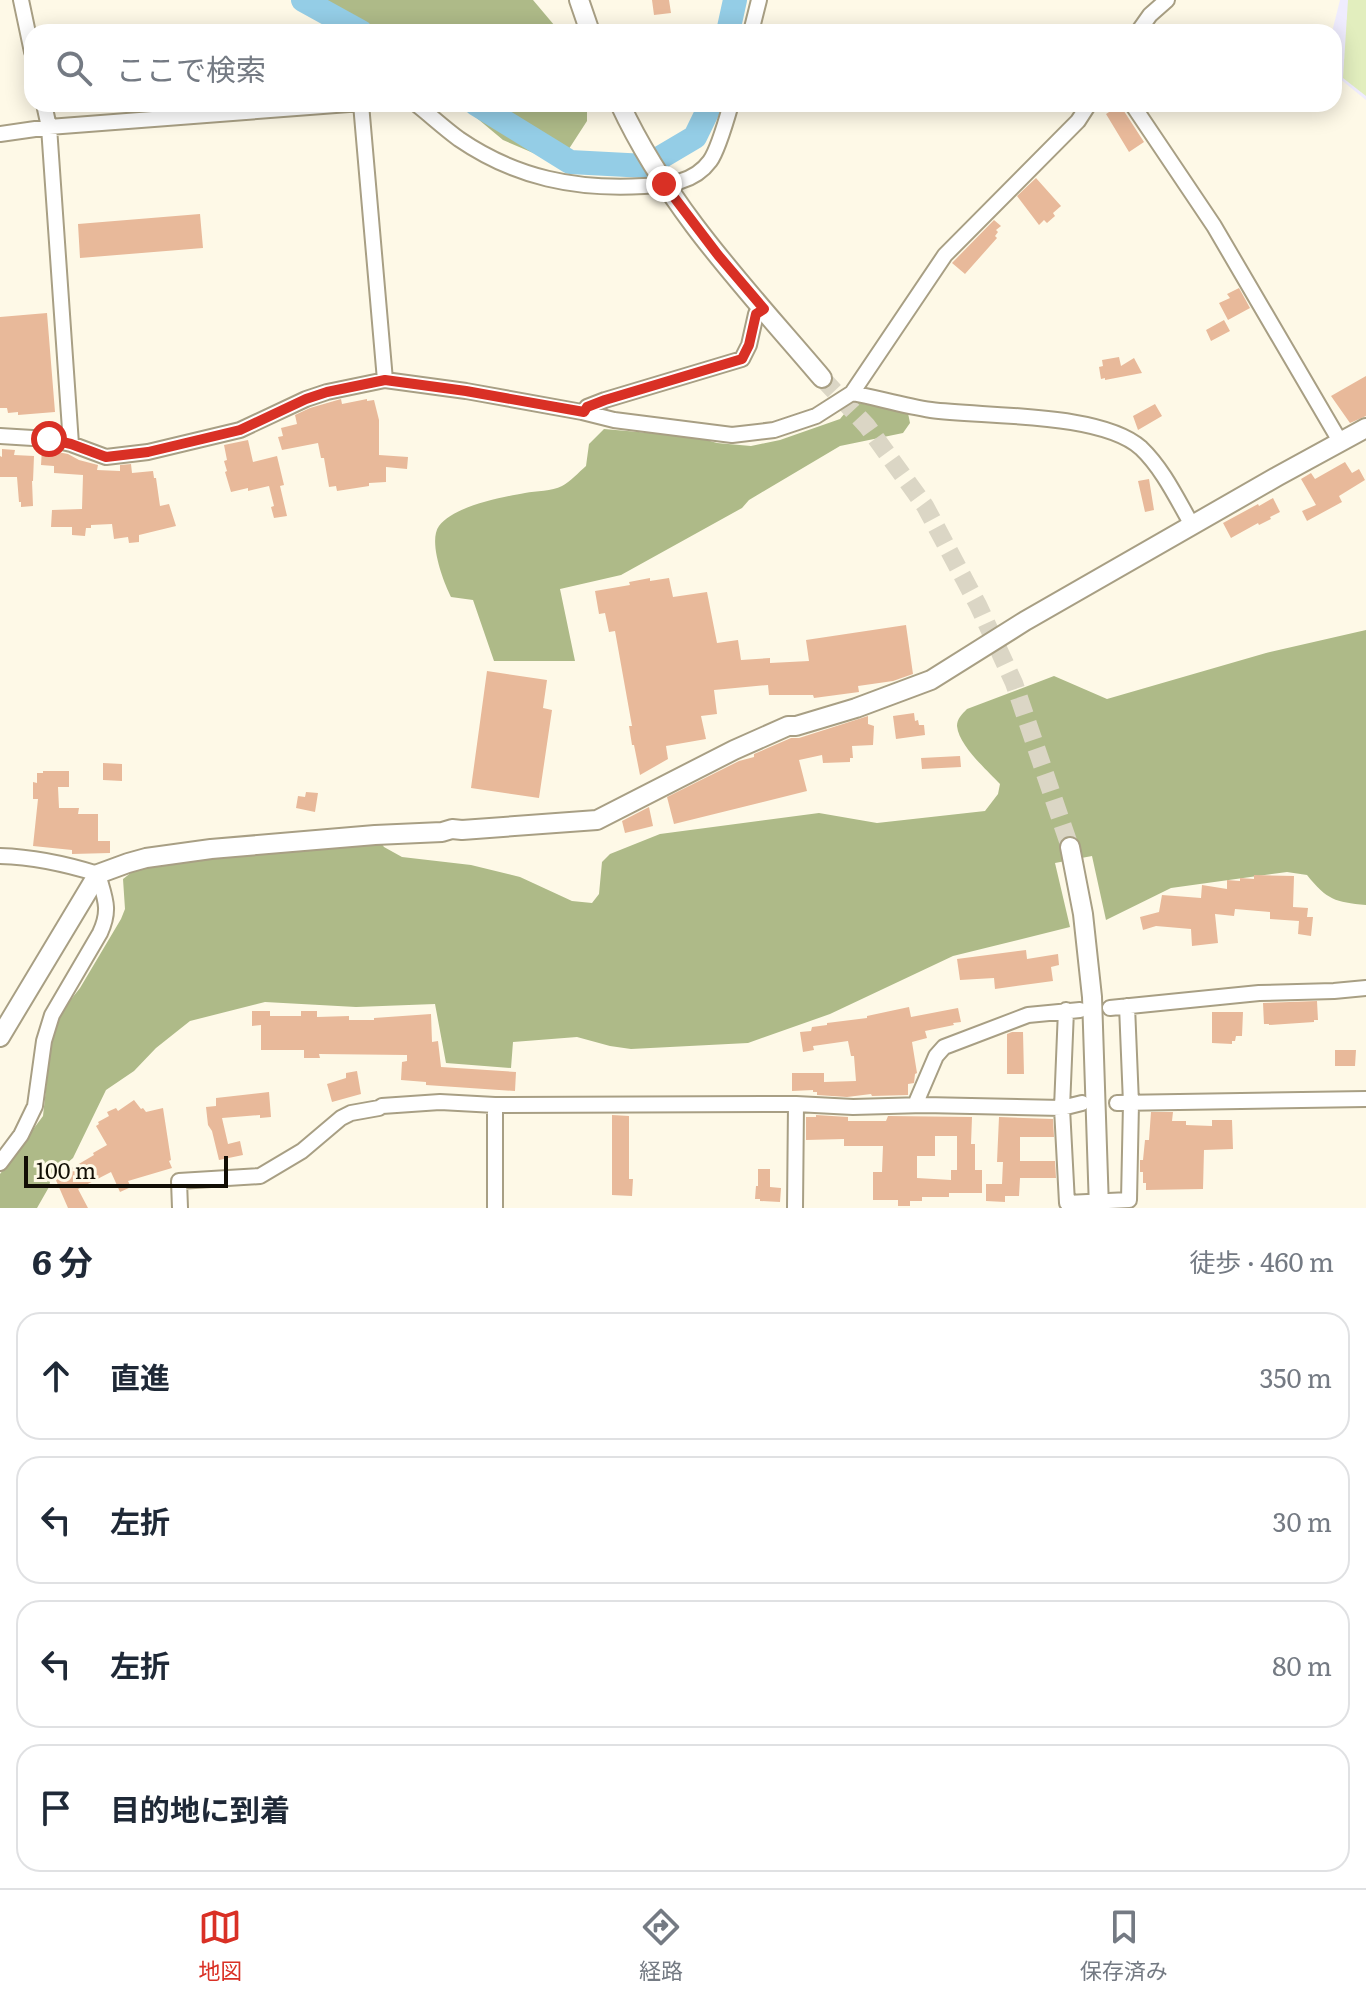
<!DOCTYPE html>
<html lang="ja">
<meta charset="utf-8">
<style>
body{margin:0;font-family:Literata,"Noto Sans JP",serif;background:#f6f6f7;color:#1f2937}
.scale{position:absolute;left:24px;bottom:20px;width:204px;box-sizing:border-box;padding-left:8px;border:4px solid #120e05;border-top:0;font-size:22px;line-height:28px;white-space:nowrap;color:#120e05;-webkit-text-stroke:6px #fef9e7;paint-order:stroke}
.stop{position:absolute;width:24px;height:24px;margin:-18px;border:6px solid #d93025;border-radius:50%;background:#fff}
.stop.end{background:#d93025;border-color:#fff;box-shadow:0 2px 8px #0008}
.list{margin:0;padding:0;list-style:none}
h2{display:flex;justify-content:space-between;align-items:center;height:104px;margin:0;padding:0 32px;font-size:34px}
h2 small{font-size:26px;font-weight:400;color:#747a83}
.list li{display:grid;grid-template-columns:52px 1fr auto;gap:24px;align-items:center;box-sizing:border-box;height:128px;margin:0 16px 16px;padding:0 16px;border:2px solid #e0e1e3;border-radius:24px}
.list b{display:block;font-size:30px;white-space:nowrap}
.list em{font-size:26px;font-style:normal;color:#747a83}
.icon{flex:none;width:44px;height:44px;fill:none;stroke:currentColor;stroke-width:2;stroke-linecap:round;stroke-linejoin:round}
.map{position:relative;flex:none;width:1366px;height:1208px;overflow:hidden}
.search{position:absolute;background:#fff;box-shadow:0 4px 20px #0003;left:24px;right:24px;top:24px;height:88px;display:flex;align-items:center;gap:20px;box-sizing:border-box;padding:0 28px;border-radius:24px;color:#747a83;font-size:30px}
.sheet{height:680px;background:#fff}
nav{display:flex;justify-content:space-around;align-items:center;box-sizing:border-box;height:112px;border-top:2px solid #e0e1e3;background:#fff;font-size:22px;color:#747a83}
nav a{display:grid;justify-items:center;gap:4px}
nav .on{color:#d93025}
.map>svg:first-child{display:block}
.education{fill:#efecfe}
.green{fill:#e2eebe}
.forest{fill:#aeba88}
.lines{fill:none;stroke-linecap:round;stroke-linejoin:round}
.river{stroke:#94cde6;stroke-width:24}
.building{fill:#e8b99a;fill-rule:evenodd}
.tertiary-tunnel{stroke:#dbd6c5;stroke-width:18;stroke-dasharray:18 9;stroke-linecap:butt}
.minor-casing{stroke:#a89f84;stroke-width:18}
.tertiary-casing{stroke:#a89f84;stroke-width:22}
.minor{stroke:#fff;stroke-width:14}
.tertiary{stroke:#fff;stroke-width:18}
.route{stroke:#d93025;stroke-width:10}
</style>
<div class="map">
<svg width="1366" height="1208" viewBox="0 0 1366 1208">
<rect width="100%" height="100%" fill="#fef9e7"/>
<path class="education" d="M1340,0H1366V100L1334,74V32H1332Z"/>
<path class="green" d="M1348,0H1366V96L1343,78Z"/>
<path class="forest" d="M314,0H533L560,32H374L367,26Z
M460,104H587V121L565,155L545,158L503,140Z
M854,402L908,413L910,423L903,433L840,446L749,500L742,508L621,575L560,589L575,661H494L473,600L451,597C443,581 428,541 439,526C454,506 502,497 525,493C536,491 552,491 562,486C570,482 579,472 586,466L589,444L604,429L696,437L717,443L751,446L780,440L840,419Z
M1366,630V905C1335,902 1327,900 1307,875L1287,872L1171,888L1106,920L1092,856L1055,863L1070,927L953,956L830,1014L748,1043L631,1049L610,1046L577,1037L513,1042L511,1068L446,1063L435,1004L356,1007L265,1002L190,1021L156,1048L134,1071L106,1090L73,1158L51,1177L49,1187L37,1208H0V1174L43,1116L52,1033L60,1013L80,988L121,919L125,909L123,879L132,872L163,860L292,833L378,839L384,847L402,857L471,865L520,877L572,901L592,903L599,894L602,862L610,854L660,834L819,813L877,823L985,811L998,794L1000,784C987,770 959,746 957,726C957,719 962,714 967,709L1054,676L1107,699L1266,653Z"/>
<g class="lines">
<path class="river" d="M303,0L361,32
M728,32L735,0
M476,104L570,162L646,166L695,137L711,104"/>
</g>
<path class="building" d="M652,0H669L671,13L654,15Z
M1120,105L1144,142L1129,152L1106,114Z
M1036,178L1061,206L1053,213L1055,216L1047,223L1044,220L1039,225L1017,196Z
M200,214L203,248L80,258L78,224Z
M994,220L1001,226L996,230L998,232L995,236L997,238L965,274L952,263Z
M1239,288L1250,308L1228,320L1219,303L1230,298L1227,294Z
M47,313L55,412L18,415V412L8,413L7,408H0V317Z
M1224,320L1230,331L1211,341L1206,330Z
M1119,357L1121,366L1134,358L1142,373L1105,380V378L1101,379L1099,367L1103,366L1102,360Z
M1366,376V416L1350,423L1331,396Z
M341,399L342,404L367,399V401L374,400L379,420V455L408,457L407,469L386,467V482L369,483V486L337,491L336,486L329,487L324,458H321L318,443L282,450L278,437L283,436L281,428L297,424L295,415L310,408Z
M1155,404L1162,416L1138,430L1133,416Z
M248,440L253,462L277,456L284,485L280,486L287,516L274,518L271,507L274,506L269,486L248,491V488L231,492L225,472L227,471L224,461L227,460L224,445Z
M2,449L15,450L14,455L34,456L33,481H32L33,506L21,507V502H19L17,477H0V456L2,457Z
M42,449L68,454L79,460L98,465L97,470L120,471V465L131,464L132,473L153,471L154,478H156L160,506L169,504L176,526L139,535V542L129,543L128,537L114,539L112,524L91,525V528H86L85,536L72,535V527H51L52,510L82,509L83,475L54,473V466L41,465Z
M1345,462L1352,473L1359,469L1365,480L1339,496L1342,502L1307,521L1302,511L1316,505L1301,479L1311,473L1315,479Z
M1149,479L1154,510L1145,512L1138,481Z
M1273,498L1280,512L1270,517L1271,519L1259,525L1258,523L1231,538L1223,523L1258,504L1259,506Z
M650,578V581L669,578L673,597L707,592L717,643L738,640L741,660L770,658V663L809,661L806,640L906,625L913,674L893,681L858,686L859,692L814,698L813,695H769L768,685L714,690L717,714L701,716L706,739L666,746L668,759L640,775L634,745H632L629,726H632L615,631L609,632L605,613L599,614L595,591L630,585L629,582Z
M487,671L547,680L543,708L552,710L539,798L471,788Z
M914,713L915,721L918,720L919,725H924L925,735L896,739L893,716Z
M868,716V724L874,726L873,745L852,746L853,758H850V762L823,763L822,755L799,760L807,791L674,824L667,797L739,761L754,757V754L791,738H799Z
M960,756L961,767L922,769L921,758Z
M103,763L122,764V781L103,780Z
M43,771H69V787H58L59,808H79L78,814H98V841H110V853L72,854V850L33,846L38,799H33V782L37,783V773H43Z
M306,792L318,793L315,812L296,808L298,796L305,797Z
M649,807L653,826L625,833L622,821Z
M1254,875L1294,876L1293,907L1308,908L1307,917H1313L1311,936L1298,934L1299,921L1270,919V912L1235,909L1234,916L1215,914L1218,943L1192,946L1191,929L1156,926L1143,930L1140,917L1159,912L1162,895L1201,898L1202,885L1227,889V880L1240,881V878L1254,879Z
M1026,950L1027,959L1058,954L1059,965L1051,967L1053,981L995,989L994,978L960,980L957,959Z
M1317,1001L1318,1020H1314V1022L1269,1025V1024H1264L1263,1003Z
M909,1007L911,1017L958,1008L961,1022L953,1023L954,1025L925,1031L927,1038L912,1042L917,1073L915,1074L914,1083L908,1084V1095L872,1096L871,1094L847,1097L817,1095V1092H813V1090L792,1091V1073H824V1082L856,1081L854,1056H851L848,1041L813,1046L814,1050L803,1052L800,1032L811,1031L812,1027L827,1025V1023L867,1018V1016Z
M252,1011H270V1016H301V1011H317V1017L349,1016V1020H374V1018L431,1014L432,1042L438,1041L441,1067L516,1072L515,1091L426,1085V1082L401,1080L402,1062L407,1061V1055L319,1054L320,1058H304V1050H261V1025L252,1026Z
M1212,1012H1243L1242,1036H1236L1235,1041H1232V1044L1212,1043Z
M1012,1032H1023L1024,1074H1007V1034Z
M1335,1050H1356L1355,1066H1335Z
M357,1071L361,1094L332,1102L327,1084L346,1078V1073Z
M269,1092L271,1117L260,1118V1115L222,1118L228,1144L240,1141L243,1155L219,1160L212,1131L208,1125L206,1107L216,1106V1098Z
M134,1100L141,1109L143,1108L146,1112L163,1108L171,1160L169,1161L172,1168L128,1181L131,1187L120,1192L111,1172L78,1189L88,1208H68L55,1178L94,1155L93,1153L107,1145L96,1126L99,1124L98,1122L109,1116L107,1112L116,1108L118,1111Z
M1151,1112H1173L1172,1121H1186V1125L1212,1126V1120H1232L1233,1149L1204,1150L1203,1189L1146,1190V1183H1143V1172H1140V1160H1143L1145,1140H1149Z
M612,1115L629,1116V1179H633L632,1196L612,1195Z
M816,1115L848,1117V1121H886L888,1116L972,1117L971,1144H975V1170H982V1193H949V1197H922V1201H910V1206H898V1200H873V1172H882L883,1146H844V1139L806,1140V1117H816ZM935,1136H957V1170H951V1180L917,1178V1156H935Z
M999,1117L1053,1119L1054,1137H1020V1161H1055L1056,1178H1020L1019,1196H1005V1202L986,1201V1184H1002L1003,1162H997Z
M758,1169H770V1187L781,1188L780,1202L760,1201V1199H755L756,1186H758Z"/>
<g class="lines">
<path class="tertiary-tunnel" d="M822,378L867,426L925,506L978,605L1014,683L1070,847"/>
<defs>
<path id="minor" d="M21,0L32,52
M751,32L759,0
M1138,32L1150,15L1167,0
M44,104L49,127L71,444
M361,104L385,380
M416,104C430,115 444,128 459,139C516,178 576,190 644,186C668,185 694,183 710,161C718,150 727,118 731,104
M1132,104L1214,226L1341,443
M0,134L49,127L349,104
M852,393C878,398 904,406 931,410C984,417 1101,412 1141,448C1163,469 1177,499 1192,525
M584,412L587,407L605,400L742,359L749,345L756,314L764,309
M0,436L49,439L71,444L106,457L148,452L240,430L306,399L327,392L385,380L466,391L582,412L614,420L732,435L774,430L816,416L852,393L945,255L1078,121L1089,104
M0,856C34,857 66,864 98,874C105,899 111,909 100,933L52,1015L44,1041L35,1106L21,1135L0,1163
M1110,1008L1259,993L1334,991L1366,988
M1066,1010L1062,1108L1067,1203L1129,1200L1131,1103L1127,1006
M1117,1103L1366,1099
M495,1105V1208
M915,1105L936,1056L944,1047L1028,1015L1080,1010
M180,1208L179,1181L260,1176L302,1151L341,1118L351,1113L379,1108L382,1106L440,1102L495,1105L796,1104L853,1107L924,1105L1062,1108L1082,1103
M795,1208L796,1104"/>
<path id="tertiary" d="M579,0L590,32
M620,104C668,208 749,292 822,378
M1070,847L1083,914L1092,997L1099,1208
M0,1037L98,874L128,863L146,858L211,849L375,835L442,832L452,829L462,830L597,820L734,750L788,726H796L856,708L931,680L1025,621L1278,476L1366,428"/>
</defs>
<use href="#minor" class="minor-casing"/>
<use href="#tertiary" class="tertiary-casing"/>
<use href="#minor" class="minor"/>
<use href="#tertiary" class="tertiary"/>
</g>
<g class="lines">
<path class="route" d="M49,439L71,444L106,457L148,452L240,430L306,399L327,392L385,380L466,391L584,412L587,407L605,400L742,359L749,345L756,314L764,309L718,255L664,184"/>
</g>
</svg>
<div class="scale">100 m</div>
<div class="stop" style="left:49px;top:439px"></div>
<div class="stop end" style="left:664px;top:184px"></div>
<div class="search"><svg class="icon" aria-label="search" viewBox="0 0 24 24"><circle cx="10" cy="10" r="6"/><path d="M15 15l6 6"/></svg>ここで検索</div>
</div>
<section class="sheet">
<h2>6 分<small>徒歩 · 460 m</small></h2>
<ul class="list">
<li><svg class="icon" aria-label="ahead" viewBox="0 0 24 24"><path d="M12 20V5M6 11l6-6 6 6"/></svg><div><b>直進</b></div><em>350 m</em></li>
<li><svg class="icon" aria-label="left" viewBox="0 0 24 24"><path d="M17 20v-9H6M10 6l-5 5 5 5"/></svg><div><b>左折</b></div><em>30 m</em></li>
<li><svg class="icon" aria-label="left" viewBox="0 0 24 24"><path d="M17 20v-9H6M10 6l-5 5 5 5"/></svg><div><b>左折</b></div><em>80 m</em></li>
<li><svg class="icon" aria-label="arrive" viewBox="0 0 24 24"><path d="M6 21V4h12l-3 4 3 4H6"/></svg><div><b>目的地に到着</b></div></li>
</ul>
</section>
<nav>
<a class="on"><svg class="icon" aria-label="map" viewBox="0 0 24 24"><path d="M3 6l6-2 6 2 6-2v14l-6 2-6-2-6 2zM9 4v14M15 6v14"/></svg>地図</a>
<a><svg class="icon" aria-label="directions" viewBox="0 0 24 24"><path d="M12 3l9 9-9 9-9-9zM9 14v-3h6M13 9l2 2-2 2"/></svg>経路</a>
<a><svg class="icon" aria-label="saved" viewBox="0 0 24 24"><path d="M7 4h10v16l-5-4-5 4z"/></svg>保存済み</a>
</nav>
